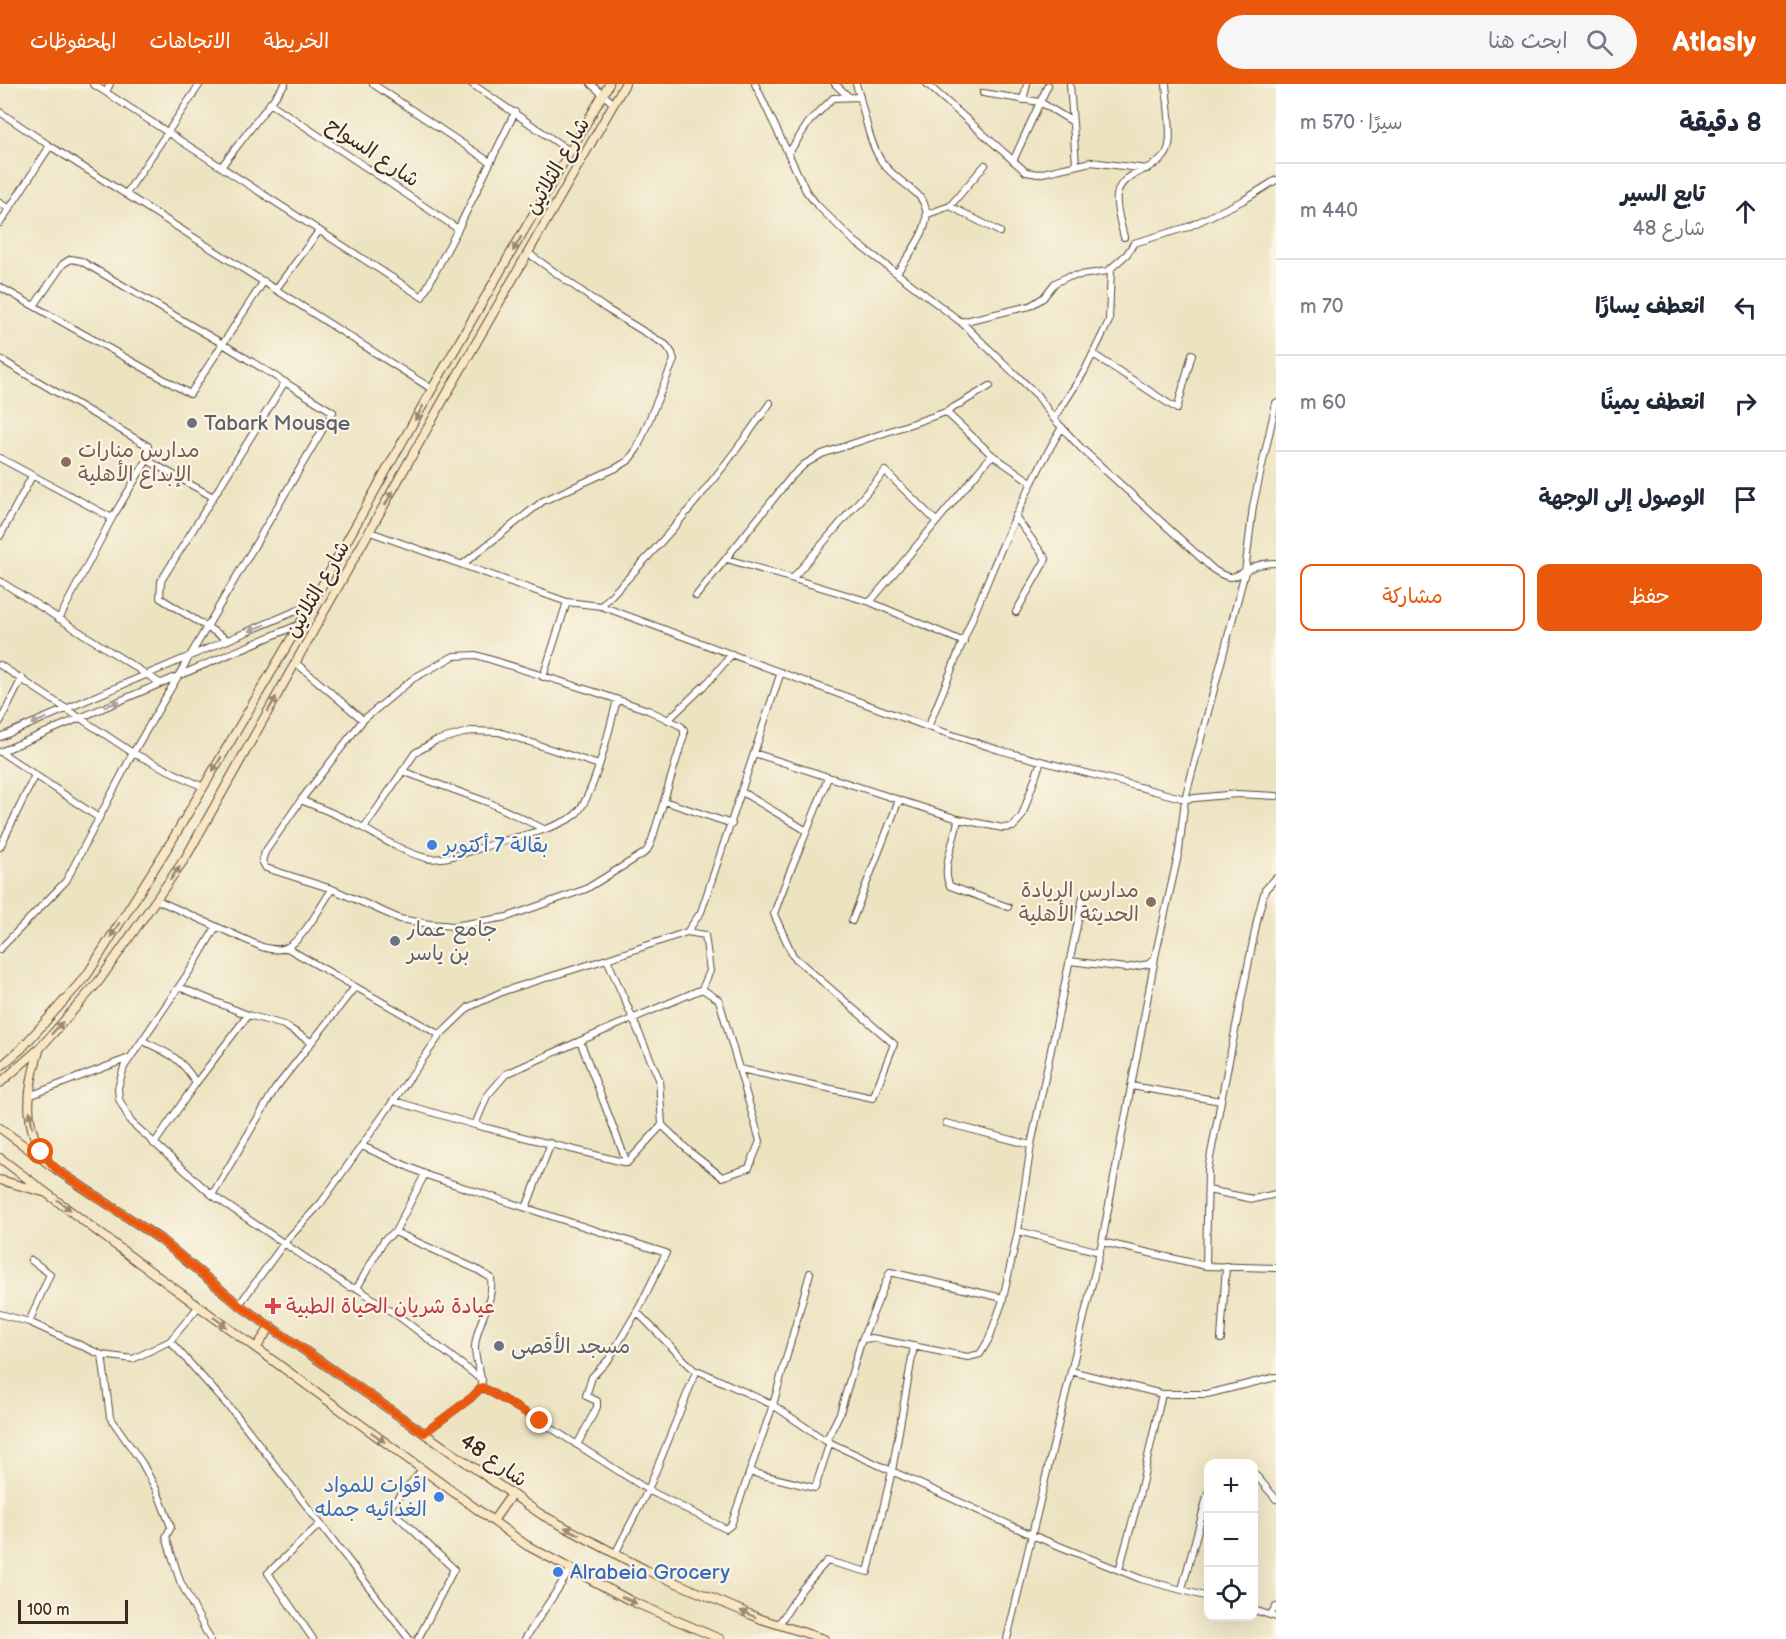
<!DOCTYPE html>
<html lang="ar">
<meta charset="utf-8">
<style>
body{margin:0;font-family:"Balsamiq Sans","Playpen Sans Arabic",sans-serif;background:#f6f6f7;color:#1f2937;direction:rtl}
.controls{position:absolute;right:18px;bottom:18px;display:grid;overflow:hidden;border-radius:12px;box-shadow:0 6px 24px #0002}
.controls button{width:54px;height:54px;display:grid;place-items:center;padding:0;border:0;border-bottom:2px solid #e0e1e3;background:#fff;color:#1f2937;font:30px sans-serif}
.scale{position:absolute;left:18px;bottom:15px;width:110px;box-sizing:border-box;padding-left:6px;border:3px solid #3b2a1e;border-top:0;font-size:16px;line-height:21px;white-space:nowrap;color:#3b2a1e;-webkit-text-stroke:4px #fcf5e5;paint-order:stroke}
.stop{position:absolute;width:18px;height:18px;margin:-14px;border:4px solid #ea580c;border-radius:50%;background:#fff}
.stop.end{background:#ea580c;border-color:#fff;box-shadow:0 2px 6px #0008}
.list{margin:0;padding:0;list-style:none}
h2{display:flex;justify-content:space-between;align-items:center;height:78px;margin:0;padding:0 24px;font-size:26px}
h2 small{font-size:20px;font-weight:400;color:#747a83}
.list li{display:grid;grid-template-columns:39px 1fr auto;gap:18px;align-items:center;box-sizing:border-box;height:96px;padding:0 24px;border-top:2px solid #e0e1e3}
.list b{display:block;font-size:22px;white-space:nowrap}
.list p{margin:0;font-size:20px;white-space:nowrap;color:#747a83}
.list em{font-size:20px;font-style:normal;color:#747a83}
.actions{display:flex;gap:12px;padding:18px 24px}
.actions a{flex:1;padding:14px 0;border:2px solid #ea580c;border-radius:12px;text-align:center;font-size:21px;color:#ea580c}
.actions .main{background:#ea580c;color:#fff}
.icon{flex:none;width:33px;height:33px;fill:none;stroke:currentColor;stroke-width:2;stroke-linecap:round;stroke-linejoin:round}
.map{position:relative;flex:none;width:1276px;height:1555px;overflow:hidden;direction:ltr}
header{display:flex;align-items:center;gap:36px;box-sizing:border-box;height:84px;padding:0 30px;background:#ea580c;color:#fff}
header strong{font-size:28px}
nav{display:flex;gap:33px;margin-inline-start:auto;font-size:21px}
.search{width:420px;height:54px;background:#f6f6f7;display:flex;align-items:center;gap:15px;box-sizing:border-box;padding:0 21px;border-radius:33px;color:#747a83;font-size:22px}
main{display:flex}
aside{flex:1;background:#fff}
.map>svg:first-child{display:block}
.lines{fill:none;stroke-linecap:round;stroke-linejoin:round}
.street-casing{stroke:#564636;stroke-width:8}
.secondary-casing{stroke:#564636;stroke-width:10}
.street{stroke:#fff;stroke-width:6}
.secondary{stroke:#f9e7c3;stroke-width:8}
.oneway{fill:#9a8870}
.oneway2{fill:#a79f9a}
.route{stroke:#ea580c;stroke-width:8}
.worship-dot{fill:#6b7280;stroke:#fcf5e5;stroke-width:2}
.education-dot{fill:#8d6e63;stroke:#fcf5e5;stroke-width:2}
.shop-dot{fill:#3f7fe0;stroke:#fcf5e5;stroke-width:2}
.health-dot{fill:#e0444e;stroke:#fcf5e5;stroke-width:2}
.labels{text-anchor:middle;stroke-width:4.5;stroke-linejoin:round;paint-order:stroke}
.street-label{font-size:21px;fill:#3b2a1e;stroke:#fcf5e5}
.worship-label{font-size:21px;fill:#5b616d;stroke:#fcf5e5;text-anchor:start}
.education-label{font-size:21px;fill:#785e54;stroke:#fcf5e5;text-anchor:start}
.shop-label{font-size:21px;fill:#366cbe;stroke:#fcf5e5;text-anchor:start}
.health-label{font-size:21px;fill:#be3a42;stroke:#fcf5e5;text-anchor:start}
</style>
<header>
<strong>Atlasly</strong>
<div class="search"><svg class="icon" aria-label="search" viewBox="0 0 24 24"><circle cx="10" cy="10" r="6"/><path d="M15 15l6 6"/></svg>ابحث هنا</div>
<nav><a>الخريطة</a><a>الاتجاهات</a><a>المحفوظات</a></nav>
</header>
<main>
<aside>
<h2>8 دقيقة<small>سيرًا · 570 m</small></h2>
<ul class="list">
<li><svg class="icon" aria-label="ahead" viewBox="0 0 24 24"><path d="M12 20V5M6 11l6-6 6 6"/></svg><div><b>تابع السير</b><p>شارع 48</p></div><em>440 m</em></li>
<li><svg class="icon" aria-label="left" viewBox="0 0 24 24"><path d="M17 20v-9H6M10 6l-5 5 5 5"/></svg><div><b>انعطف يسارًا</b></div><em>70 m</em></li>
<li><svg class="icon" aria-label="right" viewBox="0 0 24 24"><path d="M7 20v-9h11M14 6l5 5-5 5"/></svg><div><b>انعطف يمينًا</b></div><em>60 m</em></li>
<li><svg class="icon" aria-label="arrive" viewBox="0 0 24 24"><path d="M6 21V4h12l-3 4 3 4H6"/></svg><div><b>الوصول إلى الوجهة</b></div></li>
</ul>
<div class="actions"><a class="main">حفظ</a><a>مشاركة</a></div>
</aside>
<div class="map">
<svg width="1276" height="1555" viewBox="0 0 1276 1555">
<rect width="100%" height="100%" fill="#fcf5e5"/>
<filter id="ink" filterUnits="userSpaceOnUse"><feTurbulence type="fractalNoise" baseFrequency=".0167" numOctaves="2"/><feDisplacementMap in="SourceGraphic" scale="12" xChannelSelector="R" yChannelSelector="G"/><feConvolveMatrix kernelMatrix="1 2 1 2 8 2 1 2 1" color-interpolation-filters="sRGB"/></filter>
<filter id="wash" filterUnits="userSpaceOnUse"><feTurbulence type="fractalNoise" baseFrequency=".008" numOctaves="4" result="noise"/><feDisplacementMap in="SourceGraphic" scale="24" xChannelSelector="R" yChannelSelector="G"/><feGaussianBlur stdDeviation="1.35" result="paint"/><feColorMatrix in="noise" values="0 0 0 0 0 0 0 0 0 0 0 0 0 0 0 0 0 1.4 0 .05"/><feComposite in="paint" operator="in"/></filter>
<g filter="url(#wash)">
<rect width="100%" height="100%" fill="#ece3c1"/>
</g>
<g filter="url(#ink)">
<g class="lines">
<defs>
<path id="street" d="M93,0L422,213L458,145L515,28
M373,0L490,78
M472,0L571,68
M591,0L614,20
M755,0L806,107L817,121L854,157L961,238L1037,311L1054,335L1081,364L1214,486C1233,498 1233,493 1251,484C1259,480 1267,479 1276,479
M835,0L849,13
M856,0C864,24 868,58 882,78C891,91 905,99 916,109C943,133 911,166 897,189
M927,0L1026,88L1038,90L1091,78L1147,85
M1070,0L1076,80
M106,8L110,0
M983,9L1040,18L1073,38
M1023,16L1027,0
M270,19L458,145
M0,28L50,62L432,305
M788,70L809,38L833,14L860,13
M1013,77L1048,1
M221,83L285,0
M126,110L200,0
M0,119L9,125
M950,122L985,81
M928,130L950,122L1000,148
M0,139L50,62
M1124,153C1121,140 1115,123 1117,111C1121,83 1165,89 1169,61C1172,48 1167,15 1166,0
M0,203L190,310L264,197
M276,205L319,147
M961,238L1030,222L1043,214L1055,199L1067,193L1108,187L1127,170L1134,159L1188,143L1244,116L1276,96
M1093,270L1177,325L1192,270
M0,275L148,362L147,376L112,434L59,535
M946,328L990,302
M1054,335L1084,288L1109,237L1111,185
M0,374L112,434
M147,376L213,413
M1015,432L1046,475L1016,528
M370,448L567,518L601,522L928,643L999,666L1185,715L1237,710L1276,712
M0,452L32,392
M727,475L870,518L964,558
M463,480L543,417L616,384L628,377L637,365L674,276L672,269L666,261L605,224L528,169
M793,494L885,387L936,437
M0,497L160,599
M696,512L791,393L805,380L822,370L946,328L992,371
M870,518L992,371L1031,398
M601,522C663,460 720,391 770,319
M228,556L160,514L161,497L285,298
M476,571L598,609L648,626L681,642L684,646V651L651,759L646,768L586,805L507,833L454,842L430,840L400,835L332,805L266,784L262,777L265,768L301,716L363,636L414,594L454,572Z
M296,579L363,636
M0,581L133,669L203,703
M543,593L567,518
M668,636L709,597L732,570
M0,638L22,594
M928,643C971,542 1006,438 1062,343
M0,653L310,521
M0,668L300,540
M1,668L99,734
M754,669L958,735L1003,744L1013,743L1022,732L1041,677
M402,687L490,719L544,745
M742,708L807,747
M301,716C320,724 338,731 356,740C378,752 402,768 426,774C443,778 476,765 493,760C519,752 548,747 571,734C593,722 610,641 617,616
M664,717L732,740
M958,735C956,755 940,784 950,802L1008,823
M364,744L415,669L435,657L471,647L499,648L599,681
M0,763L35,691
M157,816L262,863C270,865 278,867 285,864C301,859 323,819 332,805
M852,837L899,716
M216,843L193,882L124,983L118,1004L119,1015L131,1038L212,1111L349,1203L357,1204L384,1156L395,1148L476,1185L491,1194C494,1220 477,1237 475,1262C474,1276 482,1289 482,1303L471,1314L424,1349
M687,848L701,828L781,588
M287,864L440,951
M0,865L66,797L133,669L333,328L223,260L81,177L71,175L63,180L34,222
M1155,874L1102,1158L1206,1182L1276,1184
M607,875L659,995L662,1041L627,1079L580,957L702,905L719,916L760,1057L749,1084L722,1093L690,1068L662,1041
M1070,877L1126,884L1149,880L1155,873L1179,767L1185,715L1245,488L1253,422L1276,319
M179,903L248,931L284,941L311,958
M143,957C169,969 181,974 196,999
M740,985L873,1014L894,960L793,872L774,830C790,783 812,739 828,693
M1131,1002L1221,1017L1208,1085L1206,1182
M29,1012L129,974
M394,1017L475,1041L627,1079
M1221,1017L1258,832L1265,806L1276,794
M946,1039L1031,1061
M475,1041L487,1012L506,990L580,957
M154,1060L196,999L248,931
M362,1062L429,1092L526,1124L551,1059
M1208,1106L1253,1115L1276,1110
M212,1111L275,1005L355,903
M526,1124L666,1169L640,1222L609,1275L592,1293L586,1312L597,1317V1323L577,1361
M1018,1147L1100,1168
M395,1148L425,1090
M357,1204L401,1234L482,1296
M1003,1214L890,1188L861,1258L840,1329L826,1357L1032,1451L1141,1495L1208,1513
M239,1221L285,1158L321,1119L440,951L469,923L504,907L607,875L687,848L705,851L710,887L702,905
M637,1228L696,1288
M0,1230L29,1238L102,1271L133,1275L170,1257L199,1222
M29,1238L50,1190L31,1176
M864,1255L872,1254L968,1273L980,1270L989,1255L1002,1219L1018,1147L1031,1061L1083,813
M1221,1255L1226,1182
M170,1257L238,1333L409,1555
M102,1271L110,1333L142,1379L157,1407L171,1443L166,1453L180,1497L210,1555
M1071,1287L1162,1310
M482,1303L540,1337L648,1406L726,1445L731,1441L773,1321L810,1189
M1226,1380H1232
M750,1388L815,1404L830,1358
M1254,1389L1276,1415
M615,1470L648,1406L696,1288L699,1287L773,1321L826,1357
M1119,1486L1138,1417L1162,1310H1207L1276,1293
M1182,1505L1208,1409
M1254,1526L1276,1533
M1270,1531L1276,1523
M779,1540L802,1505L827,1477L868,1488L892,1387L914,1262
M313,1555L268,1489L320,1440
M418,1555L454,1485L389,1424L422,1386
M525,1555L571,1485
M1007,1555L1102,1158"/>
<path id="secondary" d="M39,967C28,1001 21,1044 47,1074
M0,983L21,965L87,891L171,758L311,521L432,305L609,0
M0,999L40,964L99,897L186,773L445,313L625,0
M0,1044L57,1086L160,1155L239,1221L542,1431L646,1486L761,1535L824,1555
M0,1074L142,1181L526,1461L631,1517L720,1555
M0,1096L43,1108
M256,1264L271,1242
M493,1437L512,1410"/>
</defs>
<use href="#street" class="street-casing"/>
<use href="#secondary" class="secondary-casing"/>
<use href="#street" class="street"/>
<use href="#secondary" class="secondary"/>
</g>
<defs><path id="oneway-solid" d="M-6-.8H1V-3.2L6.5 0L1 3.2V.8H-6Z" transform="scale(1.5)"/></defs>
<g class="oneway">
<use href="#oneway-solid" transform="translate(517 160) rotate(120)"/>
<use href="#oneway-solid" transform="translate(419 329) rotate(119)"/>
<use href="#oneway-solid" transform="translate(389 414) rotate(-61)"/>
<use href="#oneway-solid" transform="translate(272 620) rotate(-60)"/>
<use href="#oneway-solid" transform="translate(217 680) rotate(121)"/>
<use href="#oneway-solid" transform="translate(175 789) rotate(-56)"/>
<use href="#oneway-solid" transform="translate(115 846) rotate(122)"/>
<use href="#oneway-solid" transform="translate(57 944) rotate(-48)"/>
<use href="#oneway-solid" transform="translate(31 1035) rotate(-98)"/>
<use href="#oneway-solid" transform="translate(64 1121) rotate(37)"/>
<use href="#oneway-solid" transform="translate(220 1238) rotate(36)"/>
<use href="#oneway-solid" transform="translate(378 1353) rotate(36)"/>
<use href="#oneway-solid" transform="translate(572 1447) rotate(-152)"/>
<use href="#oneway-solid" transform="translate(629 1516) rotate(26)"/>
<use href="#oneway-solid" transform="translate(748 1530) rotate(-157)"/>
</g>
<g class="oneway2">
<use href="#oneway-solid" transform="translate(257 544) rotate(157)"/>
<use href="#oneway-solid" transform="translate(112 620) rotate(-23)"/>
<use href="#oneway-solid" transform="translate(39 637) rotate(157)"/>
</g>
</g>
<g class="lines" filter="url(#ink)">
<path class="route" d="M41,1068L57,1086L160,1155L239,1221L424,1349L471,1314L482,1303L540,1337"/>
</g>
<g class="worship-dot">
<circle cx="192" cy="339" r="6"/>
<circle cx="395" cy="857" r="6"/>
<circle cx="499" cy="1262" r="6"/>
</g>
<g class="education-dot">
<circle cx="66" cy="378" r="6"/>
<circle cx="1151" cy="818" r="6"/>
</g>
<g class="shop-dot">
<circle cx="432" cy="761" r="6"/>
<circle cx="439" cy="1413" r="6"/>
<circle cx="558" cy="1488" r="6"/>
</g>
<path class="health-dot" d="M270 1213h6v6h6v6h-6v6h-6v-6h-6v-6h6z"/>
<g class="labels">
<g class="street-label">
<text transform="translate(373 68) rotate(34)" y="7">شارع السواح</text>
<text transform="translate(557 82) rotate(-60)" y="7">شارع الثلاثين</text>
<text transform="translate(317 505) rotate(-60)" y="7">شارع الثلاثين</text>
<text transform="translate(494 1376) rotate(35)" y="7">شارع 48</text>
</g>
<g class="worship-label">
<text x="204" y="346">Tabark Mousqe</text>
<text x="407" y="852">جامع عمار<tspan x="407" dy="24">بن ياسر</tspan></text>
<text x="511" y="1269">مسجد الأقصى</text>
</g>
<g class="education-label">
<text x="78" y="373">مدارس منارات<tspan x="78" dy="24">الإبداع الأهلية</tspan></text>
<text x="1139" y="813" text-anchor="end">مدارس الريادة<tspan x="1139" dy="24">الحديثة الأهلية</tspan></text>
</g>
<g class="shop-label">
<text x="444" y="768">بقالة 7 أكتوبر</text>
<text x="427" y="1408" text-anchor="end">اقوات للمواد<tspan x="427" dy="24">الغذائيه جمله</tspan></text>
<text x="570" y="1495">Alrabeia Grocery</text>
</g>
<g class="health-label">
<text x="286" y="1229">عيادة شريان الحياة الطبية</text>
</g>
</g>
</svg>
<div class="controls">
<button>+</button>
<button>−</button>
<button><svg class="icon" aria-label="locate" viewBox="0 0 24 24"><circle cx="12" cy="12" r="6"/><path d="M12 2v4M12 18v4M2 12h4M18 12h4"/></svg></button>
</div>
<div class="scale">100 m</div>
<div class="stop" style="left:41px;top:1068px"></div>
<div class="stop end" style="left:540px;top:1337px"></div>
</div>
</main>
